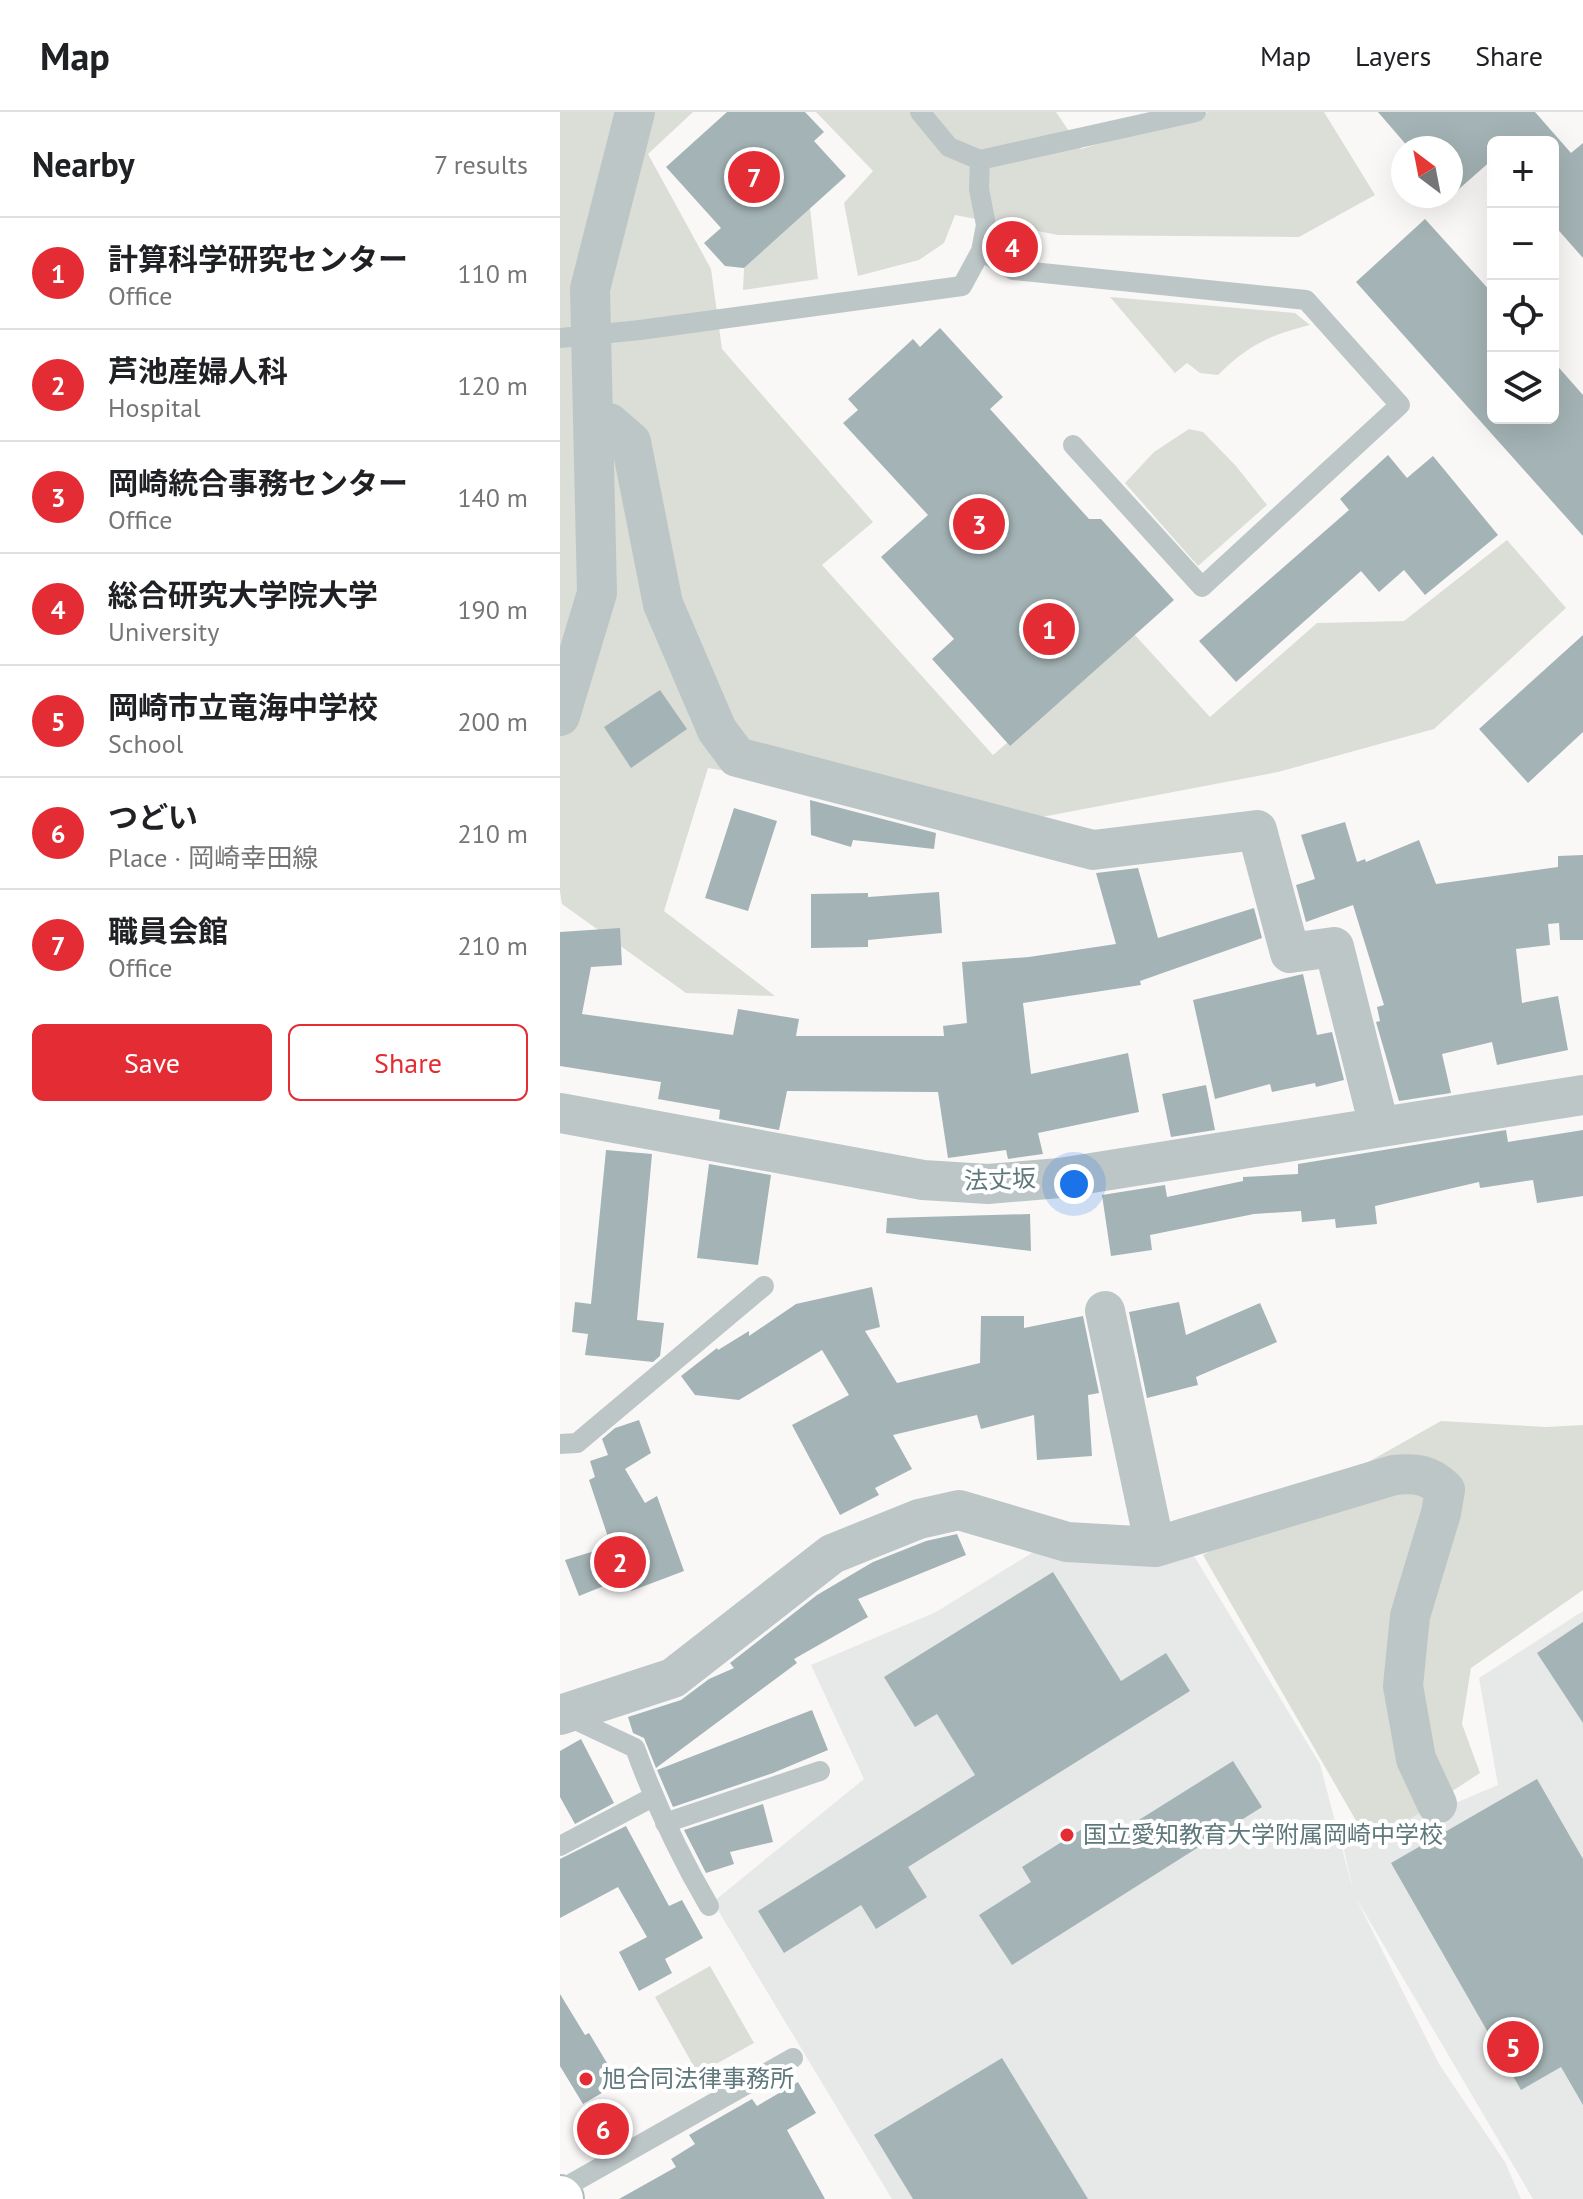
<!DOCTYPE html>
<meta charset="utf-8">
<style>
body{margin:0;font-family:"PT Sans","Noto Sans JP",sans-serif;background:#f2f2f2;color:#202124}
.controls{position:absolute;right:24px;top:24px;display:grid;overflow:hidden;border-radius:12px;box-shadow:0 8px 32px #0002}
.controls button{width:72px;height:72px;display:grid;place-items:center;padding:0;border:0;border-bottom:2px solid #e0e0e0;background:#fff;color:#202124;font:40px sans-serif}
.compass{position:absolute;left:831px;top:24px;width:72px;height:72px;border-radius:50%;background:#fff;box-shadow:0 8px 32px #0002;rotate:328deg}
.you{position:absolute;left:514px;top:1072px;width:28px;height:28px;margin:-20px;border:6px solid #fff;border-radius:50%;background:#1a73e8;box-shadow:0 0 0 12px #1a73e833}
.badge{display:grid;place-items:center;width:52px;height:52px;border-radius:50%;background:#e42c35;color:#fff;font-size:26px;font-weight:700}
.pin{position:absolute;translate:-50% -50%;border:4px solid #fff;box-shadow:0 2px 8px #0006}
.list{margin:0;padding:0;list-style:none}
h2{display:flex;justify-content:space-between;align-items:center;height:104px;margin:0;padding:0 32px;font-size:34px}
h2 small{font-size:26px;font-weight:400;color:#757577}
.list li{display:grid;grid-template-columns:52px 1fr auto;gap:24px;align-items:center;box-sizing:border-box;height:112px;padding:0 32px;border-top:2px solid #e0e0e0}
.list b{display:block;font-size:30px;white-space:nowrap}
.list p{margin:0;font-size:26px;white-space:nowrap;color:#757577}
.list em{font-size:26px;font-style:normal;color:#757577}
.actions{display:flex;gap:16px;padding:24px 32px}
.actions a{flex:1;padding:18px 0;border:2px solid #e42c35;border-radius:12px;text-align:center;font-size:28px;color:#e42c35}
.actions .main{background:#e42c35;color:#fff}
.icon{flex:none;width:44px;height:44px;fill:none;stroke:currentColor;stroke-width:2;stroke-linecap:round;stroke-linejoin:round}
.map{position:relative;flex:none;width:1023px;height:2087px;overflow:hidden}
header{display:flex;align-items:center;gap:48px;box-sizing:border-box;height:112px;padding:0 40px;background:#fff;border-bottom:2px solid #e0e0e0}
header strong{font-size:38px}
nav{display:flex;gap:44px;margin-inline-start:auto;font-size:28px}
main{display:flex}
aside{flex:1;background:#fff}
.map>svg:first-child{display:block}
.built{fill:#e7e8e8}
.green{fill:#dbded6}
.building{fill:#a4b3b5}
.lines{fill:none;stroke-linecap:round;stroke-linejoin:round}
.secondary-casing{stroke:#b0babc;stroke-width:48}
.service{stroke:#bdc6c7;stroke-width:20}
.minor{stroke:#bdc6c7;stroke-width:40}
.secondary{stroke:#fff;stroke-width:44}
.service-bridge{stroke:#bdc6c7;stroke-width:20}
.poi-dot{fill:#e42c35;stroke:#fff;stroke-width:3}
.labels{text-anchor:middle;stroke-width:8;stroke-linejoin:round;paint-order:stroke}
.street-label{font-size:24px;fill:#5f787c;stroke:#fff}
.poi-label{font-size:24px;fill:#5f787c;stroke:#fff;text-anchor:start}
</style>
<header>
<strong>Map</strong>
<nav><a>Map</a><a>Layers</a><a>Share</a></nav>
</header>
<main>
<aside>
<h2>Nearby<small>7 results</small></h2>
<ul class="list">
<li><span class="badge">1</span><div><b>計算科学研究センター</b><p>Office</p></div><em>110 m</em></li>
<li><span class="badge">2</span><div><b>芦池産婦人科</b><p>Hospital</p></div><em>120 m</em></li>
<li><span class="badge">3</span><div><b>岡崎統合事務センター</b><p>Office</p></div><em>140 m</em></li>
<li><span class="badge">4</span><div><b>総合研究大学院大学</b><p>University</p></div><em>190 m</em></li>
<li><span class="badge">5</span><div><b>岡崎市立竜海中学校</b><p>School</p></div><em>200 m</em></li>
<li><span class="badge">6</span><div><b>つどい</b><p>Place · 岡崎幸田線</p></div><em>210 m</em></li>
<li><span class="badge">7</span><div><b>職員会館</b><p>Office</p></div><em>210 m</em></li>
</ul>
<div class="actions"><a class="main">Save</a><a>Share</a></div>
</aside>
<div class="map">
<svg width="1023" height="2087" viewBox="0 0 1023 2087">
<rect width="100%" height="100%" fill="#f9f8f7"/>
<path class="built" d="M480,1436L631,1439L760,1652L794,1782L781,1725L855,1681L883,1677L898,1690L938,1673L919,1566L1023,1499V2087H973L796,1786L879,1952L945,2050L961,2087H332L153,1790L304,1667L251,1553L376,1500Z"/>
<path class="green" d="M0,0H133L88,42L151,157L162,237L313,410L262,453L433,643L574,522L650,605L757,511L844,509L947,428L1006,496L874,617L718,660L466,708L148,656L104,799L215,884L126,881L2,792L0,780Z
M256,0H496L521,37L649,0H764L815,83L739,125L498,123L395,103L384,131L359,148L298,164L284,91L313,59Z
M250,96L258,167L183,178L184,156Z
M550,185L735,201L750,213C710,223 688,233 658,263L640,261L627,251L615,261Z
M629,317L643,320L676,354L707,393L638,454L565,371L594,340Z
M881,1309L986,1315L1023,1313V1478L911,1556L902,1612L920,1661L810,1733L643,1443Z
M150,1854L194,1931L138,1962L95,1885Z"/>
<path class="building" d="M167,0H245L264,20L254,29L286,64L184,156L165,154L144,131L161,116L106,55Z
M818,0H975L1011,41L1023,31V146L993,112V30H933V47L891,84V36H849Z
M865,107L933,182V306H993V249L1023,283V424L796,170Z
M380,216L443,285L430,297L529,407H541L614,488L450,634L372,547L394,527L321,445L368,403L283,311L298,298L288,287L353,227L360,235Z
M828,343L847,366L873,344L938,423L865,483L844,458L819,480L801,459L676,570L639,529L789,398L780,387Z
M1023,523V620L968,671L919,617Z
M100,578L127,617L71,656L44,615Z
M250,688L376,721L374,737L293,728L291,735L251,723Z
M174,696L217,709L188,799L145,786Z
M785,710L797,750L805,747L806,750L859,728L876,772L998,755V744L1023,743V828H1000L999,811L988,812L990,833L956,837L962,891L998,884L1008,938L937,953L932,930L882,942L891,981L839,989L816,910L820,909L817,895L824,893L793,793L746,810L736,773L755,767L741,723Z
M578,756L598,826L694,796L702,826L580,869L581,873L463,891L471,962L568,941L579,1000L478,1021L483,1042L448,1047L446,1038L388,1046L378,980L227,979L219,1018L159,1007L160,998L98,987L101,970L0,954V820L60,816L62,853L31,855L22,902L173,923L178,897L239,907L236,924H384L383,914L407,911L402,850L469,845L556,832L536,761Z
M379,780L382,821L308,828V835L251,836V782L308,781V785Z
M743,862L757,923L772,920L784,968L756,975L755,971L712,980L710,972L655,987L633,888Z
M646,973L655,1018L611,1025L602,982Z
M946,1018L948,1030L1023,1018V1084L977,1091L973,1068L920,1076L919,1070L815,1094L817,1112L776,1116L775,1107L742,1110L741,1099L694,1102L590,1123L592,1138L551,1144L542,1083L605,1073L607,1085L683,1069V1065L738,1062V1052Z
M46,1038L92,1042L77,1208L104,1211L100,1244L93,1250L25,1243L28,1222L12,1220L15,1190L31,1192Z
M149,1052L211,1063L198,1153L137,1146Z
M470,1102L471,1139L326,1121L327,1106Z
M312,1175L320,1215L305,1219L337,1271L420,1251L421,1204H464V1216L523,1204L539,1281L528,1283L532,1344L477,1348L474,1303L421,1317L417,1303L333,1323L352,1357L315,1376L319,1383L280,1403L232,1313L289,1283L262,1238L179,1288L135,1283L121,1264L157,1236L158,1238L189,1219V1224L236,1192Z
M619,1190L626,1223L700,1191L717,1230L636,1265L638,1273L587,1286L569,1200Z
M79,1308L91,1341L65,1357L85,1391L97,1384L124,1459L71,1479L66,1465L19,1484L5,1448L51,1434L29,1368L35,1365L30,1349L48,1343L42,1327L55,1316Z
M397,1422L406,1443L298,1487L308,1505L234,1547L237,1551L96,1656L84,1626L73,1621L68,1605L121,1588L149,1567L174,1556L170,1551L257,1483L313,1450L366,1429Z
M493,1460L561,1569L606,1541L630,1579L348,1755L367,1785L316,1817L301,1793L224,1841L198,1799L415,1663L377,1602L355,1615L324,1565Z
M1023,1510V1611L977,1541Z
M252,1598L268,1638L213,1661L113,1695L97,1658Z
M21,1627L54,1691L15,1712L0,1685V1639Z
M673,1649L702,1695L452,1853L419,1803L471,1770L462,1755L527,1714L539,1733Z
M977,1667L1023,1747V1993L1001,1955L961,1978L831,1751Z
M203,1692L213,1730L170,1740L174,1752L146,1761L124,1718Z
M66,1714L109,1794L122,1788L143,1826L105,1847L112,1861L79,1879L59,1840L87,1825L58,1775L0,1806V1747Z
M0,1882L25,1923L29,1921L59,1971L23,1992L0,1954Z
M442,1946L528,2087H353L314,2023Z
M238,1970L256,2001L227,2018L265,2087H59L116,2055L111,2047L135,2032L129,2023L192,1987L197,1994Z"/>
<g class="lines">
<defs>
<path id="secondary" d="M0,2086L1,2087"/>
</defs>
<use href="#secondary" class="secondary-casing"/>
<path class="service" d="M360,0L389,35L420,48L636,0
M421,139L453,158L746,188L840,293L642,475L513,333
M80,218L402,174L421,139L426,113L419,77L420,48
M0,1332L17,1331L204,1174
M7,1604L75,1636C95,1691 119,1743 149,1794
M105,1711L260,1659
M0,1734L93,1685
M0,2078L233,1946"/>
<path class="minor" d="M33,310L49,311L71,330L103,492L157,618L177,645L533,738L697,718L730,841L774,835L819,1014
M0,604L37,481L30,177L75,0
M0,1001L363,1068L428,1072L500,1066L1023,983
M545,1199L595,1435
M0,1603L113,1566L272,1442L359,1407L399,1398L507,1430L595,1435L834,1363C856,1361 869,1362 885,1378L881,1401L850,1504L843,1574L856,1647L877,1692"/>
<use href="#secondary" class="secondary"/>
<path class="service-bridge" d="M0,226L80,218"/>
</g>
<g class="poi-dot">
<circle cx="507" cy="1723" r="8"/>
<circle cx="26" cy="1967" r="8"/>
</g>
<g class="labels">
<g class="street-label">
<text transform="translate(440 1068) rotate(-2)" y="8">法丈坂</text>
</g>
<g class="poi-label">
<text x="523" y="1731">国立愛知教育大学附属岡崎中学校</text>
<text x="42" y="1975">旭合同法律事務所</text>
</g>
</g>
</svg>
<div class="controls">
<button>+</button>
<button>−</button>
<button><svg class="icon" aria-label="locate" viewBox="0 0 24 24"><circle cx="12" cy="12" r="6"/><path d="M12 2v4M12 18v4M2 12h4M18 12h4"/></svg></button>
<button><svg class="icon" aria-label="layers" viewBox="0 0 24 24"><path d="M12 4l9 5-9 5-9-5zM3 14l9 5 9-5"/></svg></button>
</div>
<svg class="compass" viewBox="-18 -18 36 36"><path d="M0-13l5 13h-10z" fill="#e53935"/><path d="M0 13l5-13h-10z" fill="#757577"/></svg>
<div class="you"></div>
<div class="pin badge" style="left:489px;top:517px">1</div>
<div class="pin badge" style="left:60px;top:1450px">2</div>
<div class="pin badge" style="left:419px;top:412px">3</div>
<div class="pin badge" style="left:452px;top:135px">4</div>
<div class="pin badge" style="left:953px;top:1935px">5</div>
<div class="pin badge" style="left:43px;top:2017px">6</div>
<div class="pin badge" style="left:194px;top:65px">7</div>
</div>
</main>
